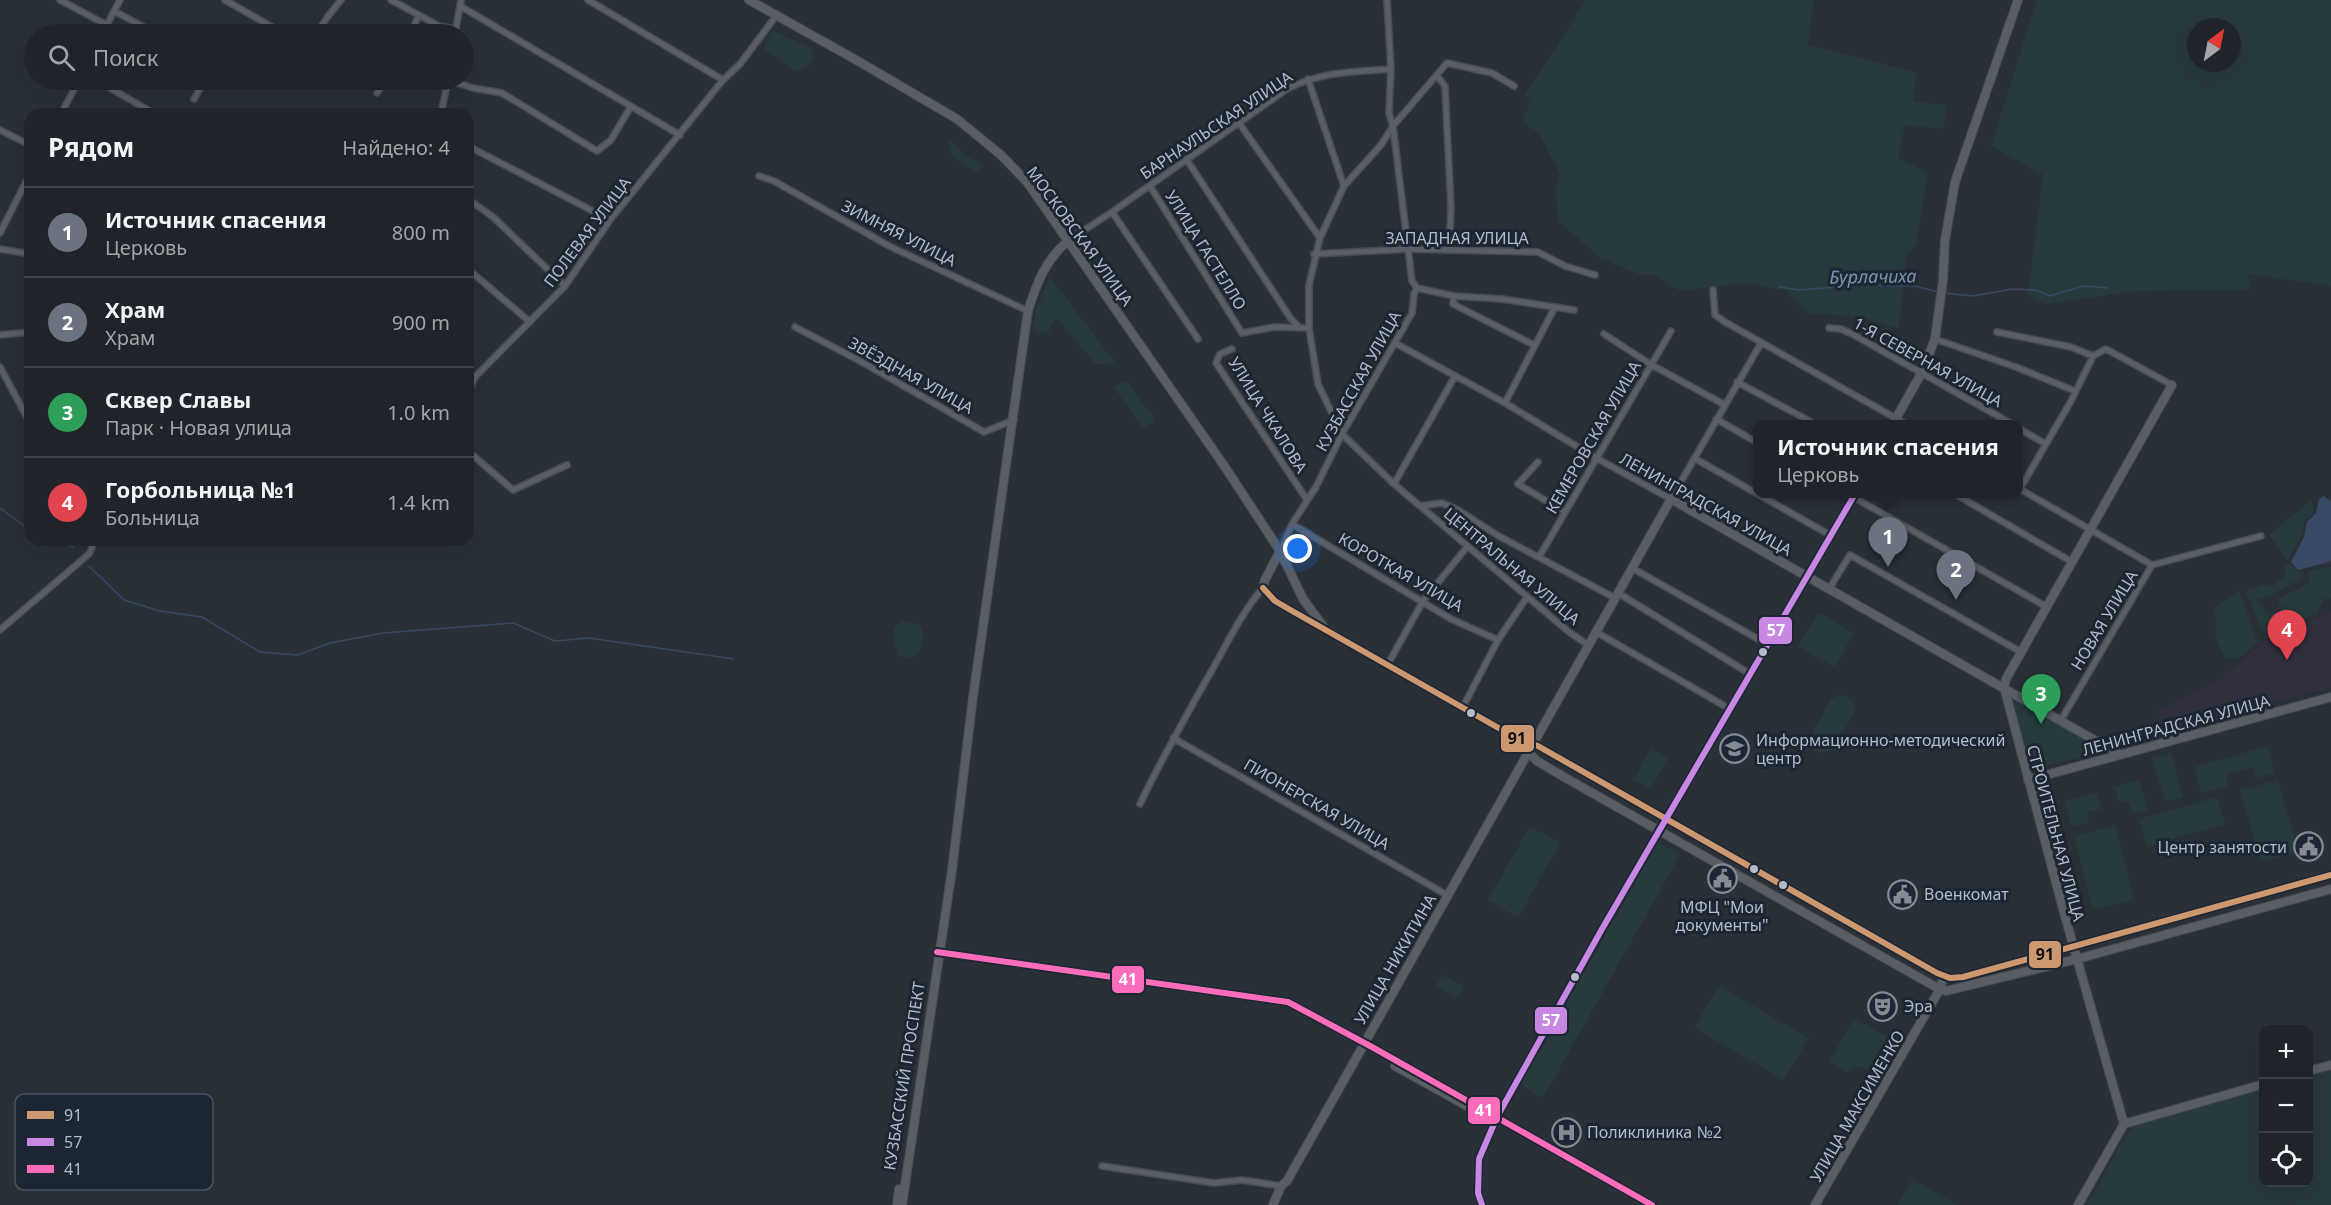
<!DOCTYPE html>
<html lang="ru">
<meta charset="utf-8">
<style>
body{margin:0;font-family:"Noto Sans",sans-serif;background:#282c32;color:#f1f3f6}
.controls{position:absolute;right:18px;bottom:18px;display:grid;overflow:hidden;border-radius:12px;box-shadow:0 6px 24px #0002}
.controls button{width:54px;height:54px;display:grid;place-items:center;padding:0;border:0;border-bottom:2px solid #3d4147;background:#20242a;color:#f1f3f6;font:30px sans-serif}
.compass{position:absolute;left:2187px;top:18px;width:54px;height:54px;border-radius:50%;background:#20242a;box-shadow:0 6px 24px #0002;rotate:32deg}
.you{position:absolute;left:1298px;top:549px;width:21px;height:21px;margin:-15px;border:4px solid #fff;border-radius:50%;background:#1a73e8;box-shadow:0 0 0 9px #1a73e833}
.badge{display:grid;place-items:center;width:39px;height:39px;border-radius:50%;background:#848b96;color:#fff;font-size:20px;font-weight:700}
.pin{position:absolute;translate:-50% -50px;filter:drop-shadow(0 2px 3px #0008)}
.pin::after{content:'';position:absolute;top:32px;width:21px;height:18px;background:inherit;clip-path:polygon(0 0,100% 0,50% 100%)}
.popup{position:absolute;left:1753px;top:420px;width:270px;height:78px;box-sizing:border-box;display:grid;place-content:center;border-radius:12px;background:#20242a;filter:drop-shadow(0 2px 4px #0005);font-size:20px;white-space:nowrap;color:#a2a4a8}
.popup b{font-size:22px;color:#f1f3f6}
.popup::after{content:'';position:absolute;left:50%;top:100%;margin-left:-12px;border:12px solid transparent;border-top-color:#20242a}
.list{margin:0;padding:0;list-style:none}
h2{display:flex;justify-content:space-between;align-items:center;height:78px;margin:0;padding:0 24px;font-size:26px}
h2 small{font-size:20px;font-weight:400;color:#a2a4a8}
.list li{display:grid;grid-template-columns:39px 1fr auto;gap:18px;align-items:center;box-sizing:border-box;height:90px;padding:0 24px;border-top:2px solid #3d4147}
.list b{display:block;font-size:22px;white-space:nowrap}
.list p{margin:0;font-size:20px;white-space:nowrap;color:#a2a4a8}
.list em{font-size:20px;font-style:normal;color:#a2a4a8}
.icon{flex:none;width:33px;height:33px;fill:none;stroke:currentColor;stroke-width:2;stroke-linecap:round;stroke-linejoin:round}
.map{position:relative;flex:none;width:2331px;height:1205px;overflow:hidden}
.search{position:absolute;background:#20242a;box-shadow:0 6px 24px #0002;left:24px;top:24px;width:450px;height:66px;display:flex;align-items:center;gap:15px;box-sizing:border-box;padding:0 21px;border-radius:33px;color:#a2a4a8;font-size:22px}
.panel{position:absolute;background:#20242a;box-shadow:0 6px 24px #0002;left:24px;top:108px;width:450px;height:438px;border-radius:18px}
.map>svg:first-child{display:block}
.medical{fill:#31303e}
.green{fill:#273a3e;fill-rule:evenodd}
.water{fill:#384963}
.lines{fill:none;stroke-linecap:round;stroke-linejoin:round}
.stream{stroke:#384963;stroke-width:1.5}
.street-casing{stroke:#484c53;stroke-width:8}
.secondary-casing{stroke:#484c53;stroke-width:10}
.street{stroke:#5a5e66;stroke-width:5}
.secondary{stroke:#595d64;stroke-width:8}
.bus-1-casing{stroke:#1d2633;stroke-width:10}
.bus-2-casing{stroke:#1d2633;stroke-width:10}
.bus-3-casing{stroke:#1d2633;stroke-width:10}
.bus-1{stroke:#cd976f;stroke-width:6}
.bus-2{stroke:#c787e3;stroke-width:6}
.bus-3{stroke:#fb6dba;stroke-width:6}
.bus-dot{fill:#b4bcc9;stroke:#1d2633;stroke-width:2}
.labels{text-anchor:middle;stroke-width:6;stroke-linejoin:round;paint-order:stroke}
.street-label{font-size:16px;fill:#b4bcc9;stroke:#1d2633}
.poi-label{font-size:16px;fill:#b4bcc9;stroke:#1d2633;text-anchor:start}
.water-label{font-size:18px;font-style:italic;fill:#7c92b1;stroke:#1d2633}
.key{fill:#1d2633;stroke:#4a5360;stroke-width:1.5}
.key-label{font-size:16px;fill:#b4bcc9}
.line-badge{stroke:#1d2633;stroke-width:2}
.badge-label{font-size:16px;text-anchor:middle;font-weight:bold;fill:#fff}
.pale-badge-label{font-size:16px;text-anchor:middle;font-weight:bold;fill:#111}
</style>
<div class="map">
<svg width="2331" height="1205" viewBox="0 0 2331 1205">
<rect width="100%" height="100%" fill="#2a3038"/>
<path class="medical" d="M2331,611V687L2162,732L2159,710L2226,675L2260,644Z"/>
<path class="green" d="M1586,0H1814L1808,45L1917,73L1913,101L1947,105L1944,129L1905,125L1898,158L1928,173L1916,243L1906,257L1899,328L1862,317L1808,313L1785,290L1745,283L1680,291L1656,275H1641L1600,258L1558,221L1556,189L1560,174L1539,133L1522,122L1530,103L1525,95Z
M2037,0H2331V286L2248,274L2251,290L2134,291L2046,304L2028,295L2043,175L1991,146ZM2196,27H2232V63H2196Z
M773,31L812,48V59L805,69L792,70L785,62L764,49Z
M951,140L964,155L983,165L976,173C964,166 953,159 948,145Z
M1050,277L1117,365L1095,364L1056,317L1048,333L1033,332L1036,310Z
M1126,380L1155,419L1144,429L1114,388Z
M2311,500L2315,512L2305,520L2301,536L2288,561L2269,535Z
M2289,564L2304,574L2300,581L2292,583L2269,597L2255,598L2265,612L2277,614L2285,625L2263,633L2246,591L2264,584L2271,587L2285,577L2284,565Z
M2331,567V598L2324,599L2317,614L2295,623L2281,612L2278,599L2309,583L2308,571Z
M2239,591L2258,643L2239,658H2225L2216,639L2215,608Z
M1818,612L1854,633L1835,667L1798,647Z
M904,620L920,625C927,637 922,649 913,658L900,657L894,643V628Z
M1842,694L1853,701L1855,711L1834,749C1821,756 1809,752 1811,735L1831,699Z
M2014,698L2098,744V749L2095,752L2029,771L2012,703Z
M2268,746L2275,773L2256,778L2253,767L2226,774L2228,786L2201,793L2194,767Z
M1651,749L1668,758L1650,790L1633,780Z
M2171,753L2183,797L2165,802L2152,758Z
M2139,780L2148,810L2133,814L2128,801L2119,803L2114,787Z
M2278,780L2298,851L2261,862L2240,790Z
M2097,793L2101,809L2087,812L2089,823L2071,828L2065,801Z
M2217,797L2225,824L2147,846L2139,819Z
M2115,825L2134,900L2093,910L2074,836Z
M1530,826L1560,843L1518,918L1488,900Z
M1658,842L1680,855L1543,1098L1521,1085Z
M1442,975L1463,986L1464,989L1457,998L1436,986Z
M1719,986L1809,1038L1784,1080L1694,1028Z
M1854,1018L1894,1041L1891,1053L1880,1072L1856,1066L1848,1072L1829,1062Z
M2331,1068V1205H2087L2124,1138L2135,1123L2263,1087L2264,1182H2308L2309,1074Z
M1912,1179L1958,1205H1898Z"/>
<path class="water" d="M2324,496L2331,502V560L2326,563L2298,570L2291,562L2304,537L2307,522L2316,513L2319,499Z"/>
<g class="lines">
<path class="stream" d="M1779,287L1800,290L1859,285L1914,286L1939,292
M1944,293L1973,296L2012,289L2035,290L2050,296L2083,286L2108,288
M0,508L30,530
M56,540L73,547
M89,566L124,600L160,611L202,617L260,652L298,655L330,643L383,633L513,623L555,641L589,638L734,659"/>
<defs>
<path id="street" d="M60,0L107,25
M225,0L284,34
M391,0L439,26L455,29
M588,0L723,80
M1387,0L1391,69L1389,113L1393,126L1412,281L1417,288
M460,6L680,135
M114,11L157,34
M102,34L120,0
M316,34L329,15L341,0
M410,34L419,15
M455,34L461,0
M1437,76L1445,86L1451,208L1449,250
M1308,79L1344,186
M96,80L155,114
M448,80L473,88L502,93L597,151L611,140L631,106
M1514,86L1492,73L1447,63L1393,126L1381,145L1344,186L1320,238L1309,285V328L1318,384L1342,434L1394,484L1569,632L1588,645
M377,93L385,80
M194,99L205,80
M61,114L79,80
M441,114L448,80
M1239,123L1320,238
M0,130L30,145
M468,146L610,220
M1187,160L1291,319L1298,326
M759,176L774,181L889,246L1028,311
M1150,186L1242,333L1274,327L1309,328
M468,199L493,217L565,286
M1112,212L1198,339
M0,233L30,174
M1069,240L1112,212L1287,89C1323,71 1352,72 1391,69
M0,249L30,254
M1314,254L1409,249L1538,252L1565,266L1595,275
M468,269L530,322
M1417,288L1454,296L1502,299L1574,310
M1713,290L1715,315L1725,322L1906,424
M1454,296L1453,304L1534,345
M795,327L862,362L984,432L1014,420
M1829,328L1841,329L1854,335L2012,424
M1997,332L2071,347L2093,356
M1604,334L1650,364L1725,405
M0,335L30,332
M1935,339L2016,367L2075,391
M1395,343L1505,403L1596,458L1671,499L1761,343
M1232,349L1220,354L1216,363L1307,500
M0,367L30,423
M1737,382L1815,424
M468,394L475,377L565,286L610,220L723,80L740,64L776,16
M1505,403L1555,307
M1716,419L1758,443
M2018,428L2046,444
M468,451L513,490L567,465
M1694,458L1830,535
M1538,462L1518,484L1565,512
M1394,484L1455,376
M2018,488L2152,565L2261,536
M2020,489L2071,401L2093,356L2106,349L2172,385
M1848,494L2047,607
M1955,494L2072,562
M1420,506L1442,503L1458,510L1497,535L1615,598
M1292,524L1451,619L1498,640
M1280,551L1292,524L1316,487L1342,434L1412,313L1414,294L1417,288
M1539,557L1671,331
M1632,568L1767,644
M1829,589L1850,555L2021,652
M1618,593L1750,674
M0,630L89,554L92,548L91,540
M1596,632L1730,709
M1388,664L1423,601L1467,547
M1463,707L1498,640L1527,597
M2061,720L2152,565
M1173,738L1447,895
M1140,804C1162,758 1187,714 1212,670C1228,642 1242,612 1263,588
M1102,1166L1214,1183L1242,1180L1281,1186"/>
<path id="secondary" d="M749,0L858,61L957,119L1001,155L1027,182L1225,467L1280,551L1303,599L1323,626
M1893,424L1922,372L1935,339L1943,280L1945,240L1955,182L2018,0
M1280,551L1265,580L1263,588L1275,601L1518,739L1538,746L1937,973L1950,978L1963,977L2331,875
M1526,750L1537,761L1564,777L1934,986L1946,991L2077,959L2331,889
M2028,780L2331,697
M937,952L1288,1002L1372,1047L1652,1205
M1395,1066L1476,1111
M2308,1071L2331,1065
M2124,1124L2264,1084
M897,1205L899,1189
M902,1205L952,870L973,697L1028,311C1037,282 1046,259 1069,240
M1273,1205L1281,1186L1287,1181L1671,499L2119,754
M1482,1205L1478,1193L1479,1159L1497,1117L1602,929L1855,494
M1815,1205L1940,989L1944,976
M2078,1205L2124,1124L2066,920L2004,687L2006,679L2172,385"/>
</defs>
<use href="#street" class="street-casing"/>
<use href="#secondary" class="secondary-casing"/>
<use href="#street" class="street"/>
<use href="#secondary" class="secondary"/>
<defs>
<path id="bus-1" d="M1263,588L1275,601L1294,612L1518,739L1538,746L1937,973L1950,978L1963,977L2331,875"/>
<path id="bus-2" d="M1482,1205L1478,1193L1479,1159L1497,1117L1602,929L1855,494"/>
<path id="bus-3" d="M937,952L1288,1002L1372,1047L1652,1205"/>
</defs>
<use href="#bus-1" class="bus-1-casing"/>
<use href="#bus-2" class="bus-2-casing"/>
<use href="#bus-3" class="bus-3-casing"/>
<use href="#bus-1" class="bus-1"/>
<use href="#bus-2" class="bus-2"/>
<use href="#bus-3" class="bus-3"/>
</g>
<defs>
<symbol id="university-ring" viewBox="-11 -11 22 22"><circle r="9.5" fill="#1d2633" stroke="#848b96" stroke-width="1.5"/><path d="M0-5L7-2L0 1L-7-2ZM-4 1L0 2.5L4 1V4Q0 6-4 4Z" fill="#848b96"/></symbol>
<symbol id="civic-ring" viewBox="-11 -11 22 22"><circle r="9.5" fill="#1d2633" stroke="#848b96" stroke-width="1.5"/><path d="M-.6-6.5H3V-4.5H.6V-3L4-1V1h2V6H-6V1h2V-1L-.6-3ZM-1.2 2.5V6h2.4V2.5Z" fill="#848b96"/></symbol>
<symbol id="theatre-ring" viewBox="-11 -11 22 22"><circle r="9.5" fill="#1d2633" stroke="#848b96" stroke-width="1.5"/><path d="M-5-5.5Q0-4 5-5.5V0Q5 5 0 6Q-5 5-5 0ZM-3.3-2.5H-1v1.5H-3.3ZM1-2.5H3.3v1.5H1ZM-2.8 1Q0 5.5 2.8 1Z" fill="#848b96"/></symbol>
<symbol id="hospital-ring" viewBox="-11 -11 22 22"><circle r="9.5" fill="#1d2633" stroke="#848b96" stroke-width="1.5"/><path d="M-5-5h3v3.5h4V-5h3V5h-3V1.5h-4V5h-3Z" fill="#848b96"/></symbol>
</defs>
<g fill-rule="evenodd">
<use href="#university-ring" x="1718" y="732" width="33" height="33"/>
<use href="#civic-ring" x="2292" y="830" width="33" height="33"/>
<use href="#civic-ring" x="1706" y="862" width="33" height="33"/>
<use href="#civic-ring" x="1886" y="878" width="33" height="33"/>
<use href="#theatre-ring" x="1866" y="990" width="33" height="33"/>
<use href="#hospital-ring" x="1550" y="1116" width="33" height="33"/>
</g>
<g class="bus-dot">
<circle cx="1763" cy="652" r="5"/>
<circle cx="1471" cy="713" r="5"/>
<circle cx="1754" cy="869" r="5"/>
<circle cx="1783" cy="885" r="5"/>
<circle cx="1575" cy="977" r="5"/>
</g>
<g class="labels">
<g class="street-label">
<text transform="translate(1216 125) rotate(-34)" y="6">БАРНАУЛЬСКАЯ УЛИЦА</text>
<text transform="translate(587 232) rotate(-53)" y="6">ПОЛЕВАЯ УЛИЦА</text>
<text transform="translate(899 233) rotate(27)" y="6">ЗИМНЯЯ УЛИЦА</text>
<text transform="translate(1080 236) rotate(54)" y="6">МОСКОВСКАЯ УЛИЦА</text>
<text x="1457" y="244">ЗАПАДНАЯ УЛИЦА</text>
<text transform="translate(1206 250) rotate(58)" y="6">УЛИЦА ГАСТЕЛЛО</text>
<text transform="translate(1928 362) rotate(29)" y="6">1-Я СЕВЕРНАЯ УЛИЦА</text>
<text transform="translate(911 375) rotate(29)" y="6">ЗВЁЗДНАЯ УЛИЦА</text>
<text transform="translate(1358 381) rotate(-61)" y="6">КУЗБАССКАЯ УЛИЦА</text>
<text transform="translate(1268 415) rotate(58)" y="6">УЛИЦА ЧКАЛОВА</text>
<text transform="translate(1593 437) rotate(-60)" y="6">КЕМЕРОВСКАЯ УЛИЦА</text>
<text transform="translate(1706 504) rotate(29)" y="6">ЛЕНИНГРАДСКАЯ УЛИЦА</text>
<text transform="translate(1512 566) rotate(40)" y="6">ЦЕНТРАЛЬНАЯ УЛИЦА</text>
<text transform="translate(1401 572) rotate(30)" y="6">КОРОТКАЯ УЛИЦА</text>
<text transform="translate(2104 620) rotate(-59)" y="6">НОВАЯ УЛИЦА</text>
<text transform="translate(2176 725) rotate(-15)" y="6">ЛЕНИНГРАДСКАЯ УЛИЦА</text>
<text transform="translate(1317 804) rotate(30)" y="6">ПИОНЕРСКАЯ УЛИЦА</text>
<text transform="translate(2056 833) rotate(75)" y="6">СТРОИТЕЛЬНАЯ УЛИЦА</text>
<text transform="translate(1395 959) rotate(-60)" y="6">УЛИЦА НИКИТИНА</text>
<text transform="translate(904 1076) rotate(-81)" y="6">КУЗБАССКИЙ ПРОСПЕКТ</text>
<text transform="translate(1857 1106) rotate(-60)" y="6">УЛИЦА МАКСИМЕНКО</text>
</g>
<g class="poi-label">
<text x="1756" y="746">Информационно-методический<tspan x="1756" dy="18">центр</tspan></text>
<text x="2287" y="853" text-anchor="end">Центр занятости</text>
<text x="1924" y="900">Военкомат</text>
<text x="1722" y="913" text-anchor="middle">МФЦ "Мои<tspan x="1722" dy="18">документы"</tspan></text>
<text x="1904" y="1012">Эра</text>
<text x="1587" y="1138">Поликлиника №2</text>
</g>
<g class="water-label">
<text transform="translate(1873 277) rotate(-1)" y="6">Бурлачиха</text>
</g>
</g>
<rect x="15" y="1094" width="198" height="96" rx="9" class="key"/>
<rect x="27" y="1111" width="27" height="8" fill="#cd976f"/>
<rect x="27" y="1138" width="27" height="8" fill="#c787e3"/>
<rect x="27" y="1165" width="27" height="8" fill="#fb6dba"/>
<g class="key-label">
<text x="64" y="1121">91</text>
<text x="64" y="1148">57</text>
<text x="64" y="1175">41</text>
</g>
<g class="line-badge">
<rect x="1758" y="616" width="35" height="29" rx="6" fill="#c787e3"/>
<rect x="1500" y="724" width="35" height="29" rx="6" fill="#cd976f"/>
<rect x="2028" y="940" width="34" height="29" rx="6" fill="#cd976f"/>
<rect x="1111" y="965" width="34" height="29" rx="6" fill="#fb6dba"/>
<rect x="1534" y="1006" width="34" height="29" rx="6" fill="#c787e3"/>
<rect x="1467" y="1096" width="34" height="29" rx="6" fill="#fb6dba"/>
</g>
<g class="badge-label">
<text x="1776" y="636">57</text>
<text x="1128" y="985">41</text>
<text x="1551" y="1026">57</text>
<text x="1484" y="1116">41</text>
</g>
<g class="pale-badge-label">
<text x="1517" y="744">91</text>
<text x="2045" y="960">91</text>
</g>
</svg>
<div class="controls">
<button>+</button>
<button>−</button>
<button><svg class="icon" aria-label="locate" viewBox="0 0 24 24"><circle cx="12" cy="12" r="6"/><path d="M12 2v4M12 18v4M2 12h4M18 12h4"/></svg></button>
</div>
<svg class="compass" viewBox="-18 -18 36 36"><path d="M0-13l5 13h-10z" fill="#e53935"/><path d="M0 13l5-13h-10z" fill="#a2a4a8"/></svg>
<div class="you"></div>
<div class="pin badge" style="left:1888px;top:567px;background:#6b7280">1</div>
<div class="popup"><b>Источник спасения</b>Церковь</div>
<div class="pin badge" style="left:1956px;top:600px;background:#6b7280">2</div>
<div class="pin badge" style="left:2041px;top:724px;background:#2e9e5b">3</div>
<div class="pin badge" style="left:2287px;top:660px;background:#e0444e">4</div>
<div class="search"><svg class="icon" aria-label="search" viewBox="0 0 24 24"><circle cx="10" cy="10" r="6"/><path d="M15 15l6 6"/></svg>Поиск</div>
<section class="panel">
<h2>Рядом<small>Найдено: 4</small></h2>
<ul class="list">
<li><span class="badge" style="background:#6b7280">1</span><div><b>Источник спасения</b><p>Церковь</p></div><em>800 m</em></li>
<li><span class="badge" style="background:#6b7280">2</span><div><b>Храм</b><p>Храм</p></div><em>900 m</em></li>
<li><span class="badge" style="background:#2e9e5b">3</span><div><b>Сквер Славы</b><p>Парк · Новая улица</p></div><em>1.0 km</em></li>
<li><span class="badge" style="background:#e0444e">4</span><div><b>Горбольница №1</b><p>Больница</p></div><em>1.4 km</em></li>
</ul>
</section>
</div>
